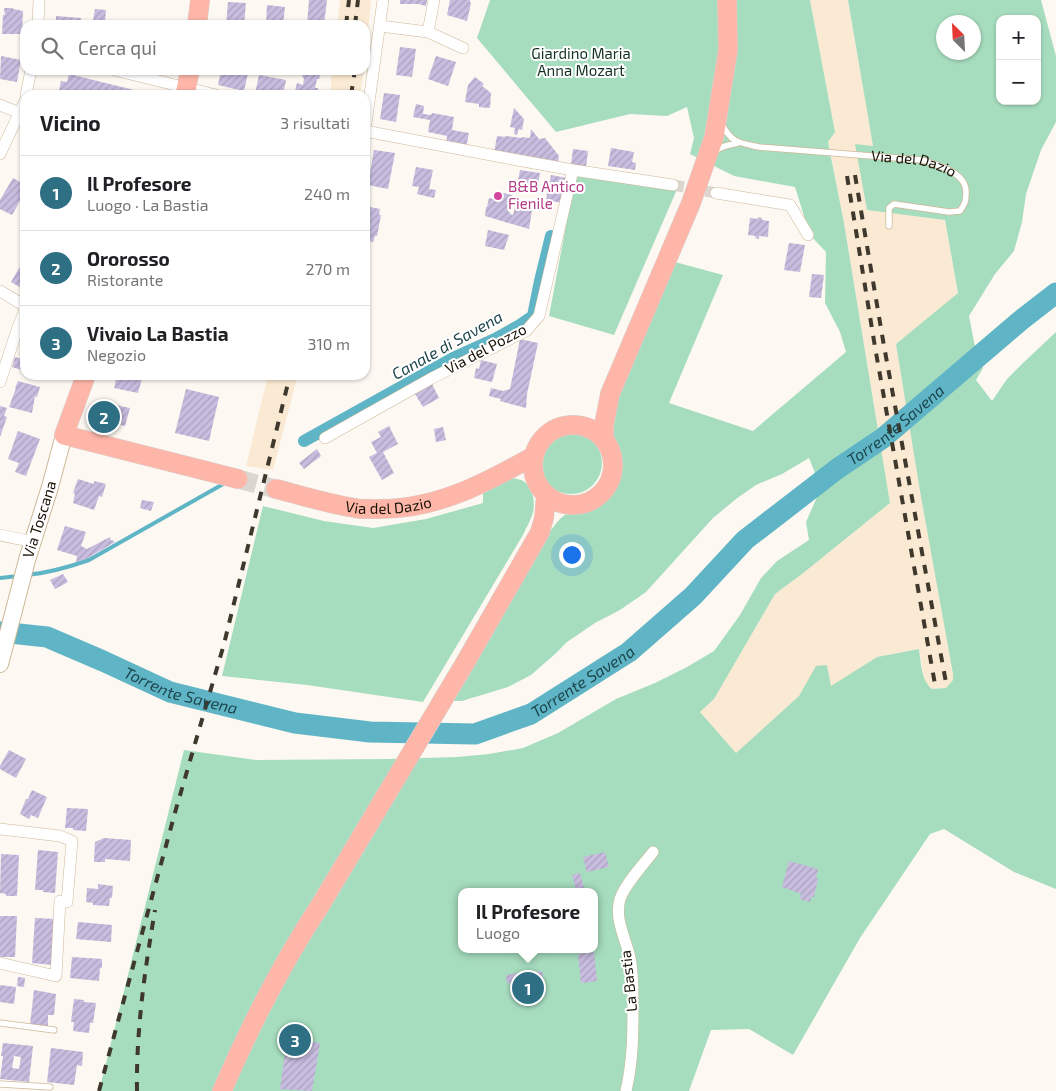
<!DOCTYPE html>
<html lang="it">
<meta charset="utf-8">
<style>
body{margin:0;font-family:"Exo 2",sans-serif;background:#f2f2f2;color:#202124}
.controls{position:absolute;right:15px;top:15px;display:grid;overflow:hidden;border-radius:10px;box-shadow:0 1px 4px #0004}
.controls button{width:45px;height:45px;display:grid;place-items:center;padding:0;border:0;border-bottom:1px solid #e0e0e0;background:#fff;color:#202124;font:25px sans-serif}
.compass{position:absolute;left:936px;top:15px;width:45px;height:45px;border-radius:50%;background:#fff;box-shadow:0 1px 4px #0004;rotate:336deg}
.you{position:absolute;left:571px;top:554px;width:18px;height:18px;margin:-12px;border:4px solid #fff;border-radius:50%;background:#1a73e8;box-shadow:0 0 0 8px #1a73e833}
.badge{display:grid;place-items:center;width:32px;height:32px;border-radius:50%;background:#2f6f83;color:#fff;font-size:16px;font-weight:700}
.pin{position:absolute;translate:-50% -50%;border:2px solid #fff;box-shadow:0 1px 5px #0006}
.popup{position:absolute;left:458px;top:888px;width:140px;height:65px;box-sizing:border-box;display:grid;place-content:center;border-radius:10px;background:#fff;filter:drop-shadow(0 1px 4px #0005);font-size:16px;white-space:nowrap;color:#757577}
.popup b{font-size:19px;color:#202124}
.popup::after{content:'';position:absolute;left:50%;top:100%;margin-left:-10px;border:10px solid transparent;border-top-color:#fff}
.list{margin:0;padding:0;list-style:none}
h2{display:flex;justify-content:space-between;align-items:center;height:65px;margin:0;padding:0 20px;font-size:21px}
h2 small{font-size:16px;font-weight:400;color:#757577}
.list li{display:grid;grid-template-columns:32px 1fr auto;gap:15px;align-items:center;box-sizing:border-box;height:75px;padding:0 20px;border-top:1px solid #e0e0e0}
.list b{display:block;font-size:19px;white-space:nowrap}
.list p{margin:0;font-size:16px;white-space:nowrap;color:#757577}
.list em{font-size:16px;font-style:normal;color:#757577}
.icon{flex:none;width:28px;height:28px;fill:none;stroke:currentColor;stroke-width:2;stroke-linecap:round;stroke-linejoin:round}
.map{position:relative;flex:none;width:1056px;height:1091px;overflow:hidden}
.search{position:absolute;background:#fff;box-shadow:0 1px 4px #0004;left:20px;top:20px;width:350px;height:55px;display:flex;align-items:center;gap:12px;box-sizing:border-box;padding:0 18px;border-radius:15px;color:#757577;font-size:19px}
.panel{position:absolute;background:#fff;box-shadow:0 1px 4px #0004;left:20px;top:90px;width:350px;height:290px;border-radius:15px}
.map>svg:first-child{display:block}
.built{fill:#fbead3}
.green{fill:#a7ddbf;fill-rule:evenodd}
.lines{fill:none;stroke-linecap:round;stroke-linejoin:round}
.stream{stroke:#5fb5c6;stroke-width:4}
.canal{stroke:#5fb5c6;stroke-width:12}
.river{stroke:#5fb5c6;stroke-width:21}
.building{fill:url(#building-hatch);fill-rule:evenodd}
.minor-tunnel{stroke:#dbd6ce;stroke-width:11;stroke-dasharray:11 5.5;stroke-linecap:butt}
.primary-tunnel{stroke:#dbd6ce;stroke-width:19;stroke-dasharray:19 9;stroke-linecap:butt}
.service-casing{stroke:#ceb898;stroke-width:7}
.minor-casing{stroke:#ceb898;stroke-width:12}
.secondary-casing{stroke:#ceb898;stroke-width:18}
.primary-casing{stroke:#d6d4d2;stroke-width:20}
.service{stroke:#fff;stroke-width:5.5}
.minor{stroke:#fff;stroke-width:11}
.secondary{stroke:#fff;stroke-width:16}
.primary{stroke:#feb6a9;stroke-width:19}
.rail{stroke:#3f392d;stroke-width:4;stroke-dasharray:9 9;stroke-linecap:butt}
.hotel-dot{fill:#d1479c;stroke:#fff;stroke-width:2}
.labels{text-anchor:middle;stroke-width:4;stroke-linejoin:round;paint-order:stroke}
.park-label{font-size:15px;fill:#123122;stroke:#fff}
.street-label{font-size:15px;fill:#191206;stroke:#fff}
.hotel-label{font-size:15px;fill:#b23c85;stroke:#fff;text-anchor:start}
.water-label{font-size:16px;font-style:italic;fill:#1d454c;stroke:#fff}
</style>
<div class="map">
<svg width="1056" height="1091" viewBox="0 0 1056 1091">
<defs>
<pattern id="building-hatch" width="6" height="6" patternUnits="userSpaceOnUse" patternTransform="scale(1.25)"><rect width="6" height="6" fill="#c8bcdf"/><path d="M-1 1l2-2M0 6l6-6M5 7l2-2" fill="none" stroke="#aba1be"/></pattern>
</defs>
<rect width="100%" height="100%" fill="#fdf8f1"/>
<path class="built" d="M340,0H371L365,63V25H337Z
M810,0H848L873,146L855,144L945,220L958,294L896,344L953,674V680L947,688L932,689L927,685L923,673L919,649L877,657L831,687L817,666L799,696L736,753L700,712L714,699L775,594L802,574L890,503L844,223L828,141L835,132Z
M332,70H364L360,95H331V81Z
M268,375H298L273,470L246,466Z"/>
<path class="green" d="M490,0H810L835,132L828,142L844,223L890,503L802,574L775,594L714,699L700,712L736,753L799,696L816,666L827,665L831,686L877,657L919,649C921,662 921,680 932,689L946,688L953,680V674L920,491L896,344L958,293L945,220L867,210L855,144L873,146L848,0H1041L1056,56V122L1041,150L1026,194L1022,222L1014,251L995,274L969,316L977,357L983,368L976,380L992,401L1007,379L1024,362L1056,332V889L1014,872L944,829L930,834L860,938L793,1055L749,1029L711,1030L689,1091H99L184,750L256,760L389,759L457,757L489,754L523,748L558,733L616,699L655,683L687,667L714,651L740,615L761,578L777,561L809,540L806,522L817,497L815,473L809,458L782,474L756,485L736,499L713,518L646,592L620,610L595,623L567,642L554,655L531,675L508,687L462,701H452L551,530C556,524 560,517 567,514C573,511 580,510 586,508C605,502 618,484 619,464C620,452 614,442 611,430C609,425 611,417 611,411L675,262L723,275L669,403L753,431L846,352L840,332L825,303L826,252L810,235L795,187L734,176L690,154L694,138L687,107L667,116L630,114L556,132L477,38ZM1000,19H1037V101H1000ZM944,22H974V52H944ZM462,892H594V949H462Z
M576,172L678,187L614,335L549,316Z
M540 463a31 31 0 1 1 62 0a31 31 0 1 1-62 0Z
M509,479C512,479 515,478 517,479C532,481 536,501 533,512C531,520 526,528 523,535L423,702L307,685L222,676L263,506L324,521L373,528L426,519L483,503V491Z"/>
<g class="lines">
<path class="stream" d="M27,575C48,573 69,567 89,560L225,483
M0,578L18,576"/>
<path class="canal" d="M304,441L453,358L495,339L520,325L533,316L540,281L551,236"/>
<path class="river" id="s1" d="M0,632L47,637L103,661L170,692L295,723L370,732L475,734L531,714L629,652L693,596L745,540L837,469L883,438L1020,321L1056,293"/>
</g>
<path class="building" d="M309,0H327L324,25H307Z
M400,0H427L426,6L419,4H400Z
M450,0H470V2L471,3L467,21L447,15Z
M228,2L246,3L244,25H226Z
M267,5L285,7L283,25H266Z
M4,8H13V9L23,11L22,34H2L3,15H5Z
M95,9L106,10L105,21H93Z
M56,16L81,18V25H56Z
M400,47L416,49L412,77L396,75Z
M1,56L21,60L17,82L0,79Z
M436,56L456,62L448,86L428,79Z
M221,70H235L248,73L244,91L218,85Z
M298,70H318L317,74L320,75L319,79H317L315,88H318L317,94L294,95L297,83L303,85L304,78H303L301,72Z
M69,74L142,92L141,95H58L61,81L67,82Z
M259,75L286,80L283,95L255,94Z
M475,77L484,84L482,86L491,93L490,108L479,107V104L465,102L468,85Z
M384,93L400,95L396,122L380,119Z
M416,104L424,106L423,114L431,115L432,113L454,117L452,130L469,133L466,148L446,144L447,136L428,132L430,120L413,117Z
M514,108L524,119L522,130L519,129L517,135L514,134L515,128L510,127Z
M531,129L539,139L545,138L559,156L558,163L494,153L497,136L505,137V136L522,138V137L530,138Z
M611,148L634,152L632,162L636,163L635,170L608,166Z
M573,149L588,151L586,167L571,165Z
M374,150L395,153L388,189L368,185Z
M416,167L433,170L429,189L436,190L434,198L417,194L419,187L412,186Z
M520,170L540,173L537,190L517,187Z
M551,175L567,178L563,203L546,200Z
M13,178L25,185V192L12,215L0,209V200Z
M495,191L512,195L508,212H510V214L513,215L515,207L532,210L529,229L485,216L486,207H487L489,198L493,199Z
M365,206L380,209L379,215H381L377,236H375L373,242L365,241Z
M758,217L762,218V220L769,221L768,237L759,236V239L755,238L756,236L748,235L750,218L758,219Z
M488,230L509,235L504,250L485,246Z
M789,243L805,245L800,272L784,270Z
M25,258V290L11,282Z
M812,274L824,275L821,298L809,297Z
M520,339L538,343L527,394L526,408L500,401L501,399L489,396L491,388L503,391L510,389Z
M15,357L25,360V371L12,367Z
M481,360L497,364L492,382L474,378L476,368L479,369Z
M117,375H143L138,393L114,388Z
M18,381L40,387L37,397L35,396L32,413L9,407L16,388H15Z
M432,384L439,398L423,407L415,394Z
M186,389L219,397L209,441L175,433Z
M106,403L130,408L125,426L102,420Z
M0,406L7,408L4,416L7,417L0,437Z
M389,426L398,444L383,452L394,473L382,480L369,457L377,453L371,442L381,437L378,432Z
M443,427L446,440L436,442L434,429Z
M18,431L40,439L26,476L15,472L19,463L8,459Z
M317,449L321,456L304,469L299,463Z
M78,479L94,484V481L106,484L102,497L99,496L94,510L73,503L75,494L73,493Z
M142,500L154,502L151,511L140,508Z
M65,526L86,532L81,546L87,549L110,537L111,541L112,540L115,542L86,559L76,562L77,556L57,550Z
M63,574L68,582L55,589L50,580Z
M9,750L26,759L16,778L0,769V766Z
M32,790L47,797L38,818L31,815L29,819L20,814L26,799H28Z
M67,808L88,809L86,831L73,830V828H65Z
M104,838L131,840L130,861L105,859V862H94L95,842Z
M38,850L58,852L55,893L43,892V890H35Z
M605,852L609,867L587,872L583,857Z
M1,854L19,855L17,896H6V894L0,893Z
M789,861L818,869L816,878L818,879L814,897H811L810,902L800,899L801,894L782,887Z
M580,873L584,888L576,889L572,875Z
M98,884L113,886L112,898H110L109,906L93,905V903L86,902L87,888L98,889Z
M0,916H17L15,957H0Z
M35,918L56,919L53,965L32,963Z
M78,922L112,925L111,942L76,939Z
M594,952L597,981L581,983L578,954Z
M72,957L102,959V968H100L99,981L70,978Z
M542,971L546,994L536,996V994L519,996V998L512,999L510,982L507,983L506,975L517,973V976Z
M18,977L25,978L24,987L17,986Z
M0,985L16,987L14,1004L0,1002Z
M34,990L56,994L54,1015H48V1026L30,1025Z
M74,999L84,1000V1002L96,1003L93,1023H90L89,1033L73,1031L74,1022H71Z
M287,1039L320,1043L312,1091L280,1089Z
M3,1043L33,1046L29,1082L0,1079L3,1056H1ZM14,1056L21,1057L19,1069L12,1068Z
M51,1048L83,1052L82,1066L77,1065L74,1085L47,1082Z"/>
<g class="lines">
<path class="minor-tunnel" d="M673,185L716,193"/>
<path class="primary-tunnel" d="M238,479L276,489"/>
<defs>
<g id="service">
<path id="s2" d="M722,124C731,143 740,143 759,147L922,160C937,165 967,172 966,193C966,201 965,204 960,211L949,212L894,204L889,208V226"/>
<path d="M714,151L725,146L738,143"/>
<path d="M0,1023L54,1030"/>
<path d="M0,1084L50,1087"/>
</g>
<path id="minor" d="M38,25L39,0
M380,26L428,32L434,0
M428,32L463,48
M114,70L216,95
M26,95L31,70
M0,105L20,113
M365,131L512,159L573,170L673,185
M365,131L383,0
M0,154L25,101
M716,193L790,205L808,235
M0,291L25,306
M0,382L16,333L25,309
M325,438L432,378L526,331L539,316L573,170
M0,535L33,542
M0,829L60,836L72,841L67,902L60,901L56,976L0,963
M626,1091C633,1060 633,1035 633,1004C633,989 633,973 630,958C626,939 614,919 620,899C625,884 643,865 653,852"/>
<g id="secondary">
<path id="s3" d="M0,664L27,560L50,487L64,435"/>
</g>
<g id="primary">
<path d="M197,25L200,0"/>
<path d="M185,95L190,70"/>
<path d="M86,375L64,435L238,479"/>
<circle cx="573" cy="465" r="40"/>
<path d="M604,438V425L610,394L691,203L714,137L728,50L727,0"/>
<path id="s4" d="M276,489C304,496 332,505 361,509C367,509 374,509 380,509C438,509 485,483 534,456"/>
<path d="M222,1091C250,1026 282,963 321,904L465,663L540,532L544,518L546,495"/>
</g>
</defs>
<use href="#service" class="service-casing"/>
<use href="#minor" class="minor-casing"/>
<use href="#secondary" class="secondary-casing"/>
<use href="#primary" class="primary-casing"/>
<use href="#service" class="service"/>
<use href="#minor" class="minor"/>
<use href="#secondary" class="secondary"/>
<use href="#primary" class="primary"/>
<path class="rail" d="M346,25L349,0
M355,25L358,0
M339,74L340,70
M351,95L355,70
M855,175L884,346L947,688
M847,176L875,347L936,690
M99,1091L176,809L224,644L290,375
M137,1091C136,1030 145,969 155,910"/>
</g>
<circle class="hotel-dot" cx="498" cy="196" r="5"/>
<g class="labels">
<g class="park-label">
<text x="581" y="59">Giardino Maria<tspan x="581" dy="17">Anna Mozart</tspan></text>
</g>
<g class="street-label">
<text dy="5" stroke="none"><textPath href="#s2" startOffset="202">Via del Dazio</textPath></text>
<text transform="translate(486 349) rotate(-28)" y="5">Via del Pozzo</text>
<text dy="5" stroke="none"><textPath href="#s4" startOffset="115">Via del Dazio</textPath></text>
<text dy="5" stroke="none"><textPath href="#s3" startOffset="150">Via Toscana</textPath></text>
<text transform="translate(629 981) rotate(-96)" y="5">La Bastia</text>
</g>
<g class="hotel-label">
<text x="508" y="192">B&amp;B Antico<tspan x="508" dy="17">Fienile</tspan></text>
</g>
<g class="water-label">
<text transform="translate(447 345) rotate(-29)" y="6">Canale di Savena</text>
<text dy="6" stroke="none"><textPath href="#s1" startOffset="1018">Torrente Savena</textPath></text>
<text dy="6" stroke="none"><textPath href="#s1" startOffset="612">Torrente Savena</textPath></text>
<text dy="6" stroke="none"><textPath href="#s1" startOffset="192">Torrente Savena</textPath></text>
</g>
</g>
</svg>
<div class="controls">
<button>+</button>
<button>−</button>
</div>
<svg class="compass" viewBox="-18 -18 36 36"><path d="M0-13l5 13h-10z" fill="#e53935"/><path d="M0 13l5-13h-10z" fill="#757577"/></svg>
<div class="you"></div>
<div class="pin badge" style="left:528px;top:988px">1</div>
<div class="popup"><b>Il Profesore</b>Luogo</div>
<div class="pin badge" style="left:104px;top:417px">2</div>
<div class="pin badge" style="left:295px;top:1040px">3</div>
<div class="search"><svg class="icon" aria-label="search" viewBox="0 0 24 24"><circle cx="10" cy="10" r="6"/><path d="M15 15l6 6"/></svg>Cerca qui</div>
<section class="panel">
<h2>Vicino<small>3 risultati</small></h2>
<ul class="list">
<li><span class="badge">1</span><div><b>Il Profesore</b><p>Luogo · La Bastia</p></div><em>240 m</em></li>
<li><span class="badge">2</span><div><b>Ororosso</b><p>Ristorante</p></div><em>270 m</em></li>
<li><span class="badge">3</span><div><b>Vivaio La Bastia</b><p>Negozio</p></div><em>310 m</em></li>
</ul>
</section>
</div>
